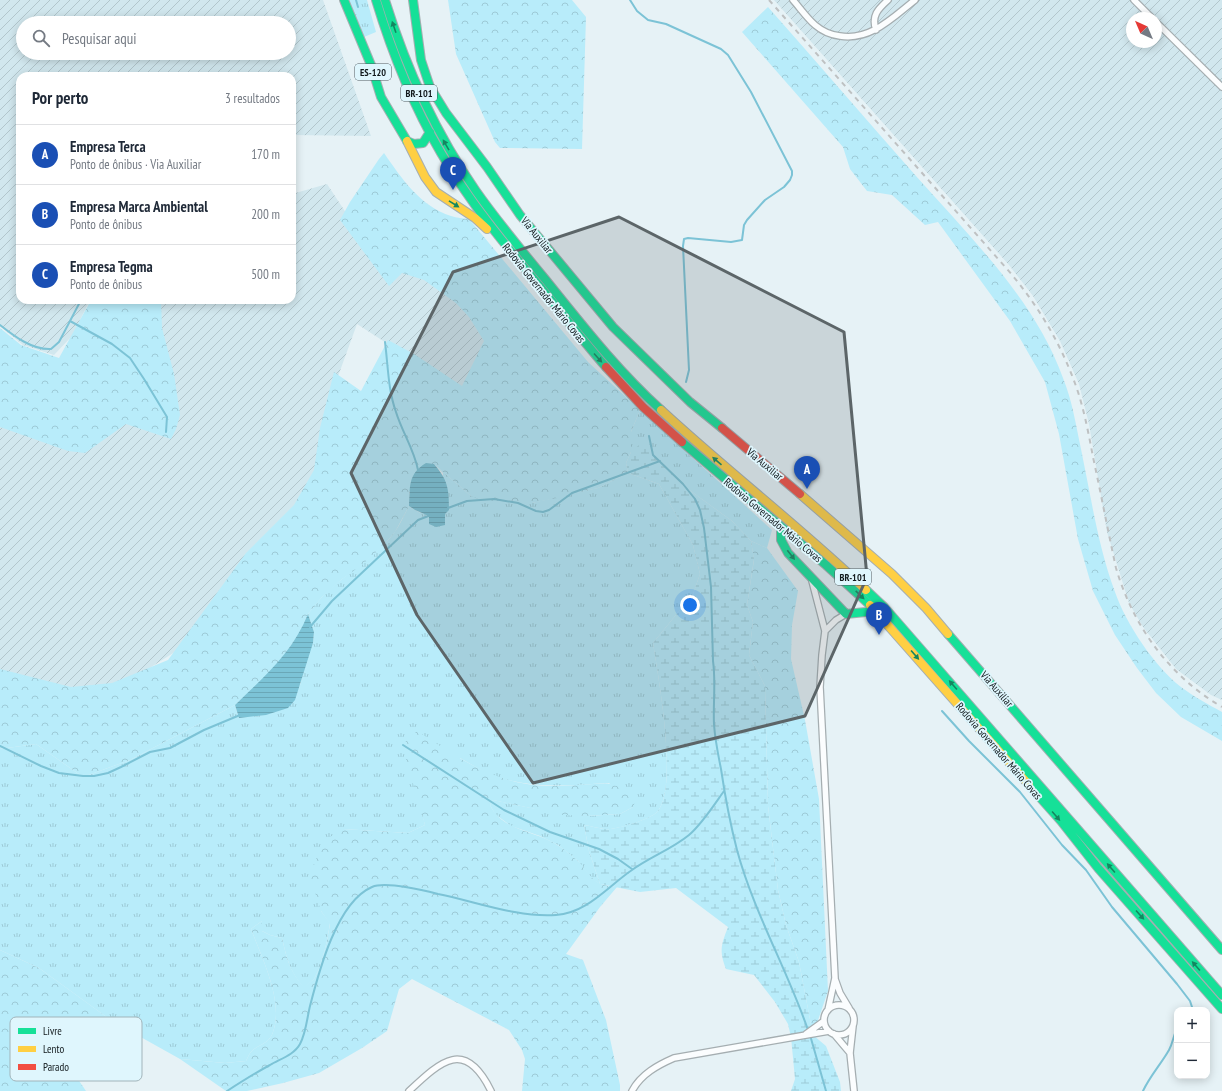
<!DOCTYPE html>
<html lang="pt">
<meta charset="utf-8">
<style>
body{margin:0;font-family:"PT Sans Narrow",sans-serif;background:#f6f6f7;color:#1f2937}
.controls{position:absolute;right:12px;bottom:12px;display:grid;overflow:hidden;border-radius:8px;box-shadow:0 2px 10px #0003}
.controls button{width:36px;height:36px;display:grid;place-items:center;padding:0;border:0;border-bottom:1px solid #e0e1e3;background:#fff;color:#1f2937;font:20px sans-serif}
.compass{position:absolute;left:1126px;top:12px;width:36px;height:36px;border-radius:50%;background:#fff;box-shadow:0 2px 10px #0003;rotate:316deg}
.you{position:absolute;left:690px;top:605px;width:14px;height:14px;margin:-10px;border:3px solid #fff;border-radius:50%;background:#1a73e8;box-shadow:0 0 0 6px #1a73e833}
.badge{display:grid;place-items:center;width:26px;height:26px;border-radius:50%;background:#5c6568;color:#fff;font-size:13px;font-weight:700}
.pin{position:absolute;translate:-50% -33px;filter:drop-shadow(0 1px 2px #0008)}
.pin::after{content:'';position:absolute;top:21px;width:14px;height:12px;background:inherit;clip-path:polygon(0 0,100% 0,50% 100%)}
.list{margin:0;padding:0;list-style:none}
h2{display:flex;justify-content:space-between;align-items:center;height:52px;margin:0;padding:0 16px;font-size:17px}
h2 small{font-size:13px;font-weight:400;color:#747a83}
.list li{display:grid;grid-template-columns:26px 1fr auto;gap:12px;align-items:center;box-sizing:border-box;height:60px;padding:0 16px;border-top:1px solid #e0e1e3}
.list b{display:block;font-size:15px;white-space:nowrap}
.list p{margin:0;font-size:13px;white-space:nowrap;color:#747a83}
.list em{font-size:13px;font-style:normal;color:#747a83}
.icon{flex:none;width:22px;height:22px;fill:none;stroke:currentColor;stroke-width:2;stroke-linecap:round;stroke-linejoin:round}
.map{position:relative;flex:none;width:1222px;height:1091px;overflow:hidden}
.search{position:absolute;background:#fff;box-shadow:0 2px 10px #0003;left:16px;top:16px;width:280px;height:44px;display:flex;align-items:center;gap:10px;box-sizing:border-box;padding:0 14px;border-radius:22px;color:#747a83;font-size:15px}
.panel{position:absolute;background:#fff;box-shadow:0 2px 10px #0003;left:16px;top:72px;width:280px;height:232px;border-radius:12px}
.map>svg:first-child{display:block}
.industrial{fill:url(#industrial-furrows);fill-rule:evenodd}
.grass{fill:url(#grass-tufts)}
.forest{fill:url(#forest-crowns)}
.wetland{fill:url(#wetland-marsh)}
.water{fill:url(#water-rules)}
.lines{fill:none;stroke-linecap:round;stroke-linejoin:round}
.stream{stroke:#7cc3d6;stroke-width:2}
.street-casing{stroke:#a5aeb1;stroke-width:8}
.fast-casing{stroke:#a5aeb1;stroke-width:10}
.slow-casing{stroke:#a5aeb1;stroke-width:10}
.jam-casing{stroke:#a5aeb1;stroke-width:10}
.street{stroke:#fbfdfe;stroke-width:5.5}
.fast{stroke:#16e098;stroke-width:8}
.slow{stroke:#ffcf43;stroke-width:8}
.jam{stroke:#f24e42;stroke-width:8}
.rail{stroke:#bec1c2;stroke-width:2;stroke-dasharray:5 5;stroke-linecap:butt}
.oneway{fill:#148660}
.marked{fill:#5c6568;fill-opacity:0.2;stroke:#5c6568;stroke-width:3;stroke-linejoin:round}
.labels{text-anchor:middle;stroke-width:3.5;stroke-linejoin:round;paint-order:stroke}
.shield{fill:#dff6fd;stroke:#4f5b60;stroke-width:1}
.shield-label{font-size:10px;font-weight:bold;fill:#11191c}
.street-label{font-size:11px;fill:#11191c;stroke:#dff6fd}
.key{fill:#dff6fd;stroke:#a1b4ba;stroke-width:1}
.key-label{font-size:11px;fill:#11191c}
</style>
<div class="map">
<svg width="1222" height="1091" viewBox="0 0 1222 1091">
<defs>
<pattern id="industrial-furrows" width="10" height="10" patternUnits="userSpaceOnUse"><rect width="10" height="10" fill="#d1e7ee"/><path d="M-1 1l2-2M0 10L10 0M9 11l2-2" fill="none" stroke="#b2c6cc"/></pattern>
<pattern id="grass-tufts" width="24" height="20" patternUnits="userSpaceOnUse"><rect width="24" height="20" fill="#b8ecfa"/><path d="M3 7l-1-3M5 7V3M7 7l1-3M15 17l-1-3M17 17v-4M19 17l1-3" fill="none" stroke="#9dcad6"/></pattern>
<pattern id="forest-crowns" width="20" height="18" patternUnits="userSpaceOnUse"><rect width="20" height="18" fill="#b8ecfa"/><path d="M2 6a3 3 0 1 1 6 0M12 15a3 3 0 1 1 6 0" fill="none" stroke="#9dcad6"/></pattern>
<pattern id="wetland-marsh" width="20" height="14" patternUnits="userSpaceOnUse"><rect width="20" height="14" fill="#b8ecfa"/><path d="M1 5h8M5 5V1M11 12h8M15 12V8" fill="none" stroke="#9dcad6"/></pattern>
<pattern id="water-rules" width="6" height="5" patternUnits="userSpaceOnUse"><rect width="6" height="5" fill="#7cc3d6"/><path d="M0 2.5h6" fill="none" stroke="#6aa7b7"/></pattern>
</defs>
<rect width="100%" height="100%" fill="#e6f2f6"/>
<path class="industrial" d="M0,0H323L371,136L292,135V76H20V300H90L72,336L54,355L23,345L0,326ZM23,23H289V53H23Z
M774,0H1222V700L1211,695L1176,669L1143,627L1129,603L1107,532L1089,424L1079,384L1060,341L1033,296L1009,265ZM1132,18H1156V42H1132Z
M327,184L387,275L403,261L457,296L499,342L465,394L357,324L324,415L316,482L178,650L121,686L69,691L0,675V422L153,300H292V194Z"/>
<path class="grass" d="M344,0H367L376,32L364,37Z
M640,410L772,530L767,548L751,541L732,521L688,489L670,472L631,452V432Z
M434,464L471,496L532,503L598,488L628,473L659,484L693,545L700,574L693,594L653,643C658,675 679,789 657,812C649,820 623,827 611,829C603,830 592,826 584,825L589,851L600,884L592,879L578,861L558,845L540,836L511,826L495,814L490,805L493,800L531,808L587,816L620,814L633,807L609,783C573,785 539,789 504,779C488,775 474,766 460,758L416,788L425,825L408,833L343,829L321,911L330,923L327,941L320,967L314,979L304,988C289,970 287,959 282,938L270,935L262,931V921L251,929C262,958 284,1001 273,1032C270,1043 260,1044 253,1050C250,1052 248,1057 246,1061L225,1063L180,1059L112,1021L39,968L0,950V749L36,744L83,777L130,760L235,705L239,718L300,685L308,655L313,643L314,632L308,614C313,608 317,602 322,597C344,574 374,559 394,533C400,525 404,515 409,506C421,515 430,516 445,514L443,473Z"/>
<path class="forest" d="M448,0H572L586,17L582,149L500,148L495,142L456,54Z
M768,7C818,63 866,120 916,176C970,237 1035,300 1063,378C1072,400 1076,425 1081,449C1091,497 1098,546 1115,592C1126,624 1155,667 1181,687C1194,697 1208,704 1222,712V741L1181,717L1156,693L1137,668L1115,635L1093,591L1078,539L1059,434L1045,382L1010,321L938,222L925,225L892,195L867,191L850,169L843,147L742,32Z
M384,153C402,179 420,206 451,216C457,218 463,218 469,219L588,362L640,410L631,432V452L626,463L628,473L598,488L557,498L532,503L491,504L471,496L434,464L409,492V506L395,532L381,548L363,564L341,580L322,597L308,614L302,630L275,668L235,705L130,760L83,777L36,744L0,749V669L71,687L112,683L168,660L246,553L294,505L314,470L320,428L334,372L361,391L388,340L414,354L462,386L484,341L469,317L456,303L424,280L402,273L389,286L340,220L350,202L379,159Z
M91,300H161L162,328L174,374L180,415L176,429L171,439L126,424L85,453L68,451L0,427V328L21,345L59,358Z
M751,541L767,548L798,591L792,625L791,659L805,720L819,799L828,991L813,1035L799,962L786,925L778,890L768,806L765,686L749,655L753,622L747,605L754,560Z
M417,731C453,754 484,777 527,784C549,788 572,785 594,784C599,784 605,783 610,784C619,786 627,790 634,796L635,802L633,807L620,814L587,816L563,815L493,800L490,805C503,832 536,830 559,846C565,850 572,856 578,861C585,868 590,878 599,883C604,886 611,886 617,887L600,907L566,954L583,960L606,1020L620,1085V1091H522L525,1059L522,1050L509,1030L412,979L399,989L387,1031L362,1048L319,1073L283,1083L247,1091H226L180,1059L225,1063L246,1061C248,1057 250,1052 253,1050C260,1044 270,1043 273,1032C284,1001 262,958 251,929L262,921V931L270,935L282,938C287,959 289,970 304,987L314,979L320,967L327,941L330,924L321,911L310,877L322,842L343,829L408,833L425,825L402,745Z
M0,950L39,968L119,1026L71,1042L66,1053L69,1066L86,1091H0Z"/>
<path class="wetland" d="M640,444L654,454L688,489L732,521L751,541L754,559L747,605L753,622L749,655L765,686L768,806L778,890L786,925L799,962L813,1035L826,1046L840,1082L841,1091H791L795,1079L791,1037L788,1024L775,1002L754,975L726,969C719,951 721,945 728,927L676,888L640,892L600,884L589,851L584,825C592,826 603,830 611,829C622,827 649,820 657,812C679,789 658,675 653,643L693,594L700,574L693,545L659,484L628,473L626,463L631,452Z"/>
<path class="water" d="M426,463L434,464C448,480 449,489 449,510L445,514V525L436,527L429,524V516L415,510L409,506C410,486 408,474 426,463Z
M308,614L314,632L313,643L295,700L288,708L266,715L239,718L235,705C264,677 293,652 308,614Z"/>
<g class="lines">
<path class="stream" d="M356,0L358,7
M630,0L637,11L648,20L666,24L721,49L728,55L751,92L792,171V175L790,180L784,187L765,200L747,220L744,225L742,240L731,242L688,238L684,239L683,246L689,370L686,382
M70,321L112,344L130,358L144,379L167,417L166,432
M0,325C14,336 32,350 51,349L59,342L81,300
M385,342C388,365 388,390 396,412C402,432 414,449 418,470
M649,436L653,455L683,484L695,499L700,510L704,528L711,587L713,661C716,682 713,703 714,724C715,740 718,754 721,769C725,796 730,823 737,850C754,913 787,969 808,1030
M448,508L467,501L494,499L518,503L536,511L543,512L549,510L572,493L660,461
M310,627L332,601L418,520L431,515
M942,711L969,741L1020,792L1062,845L1086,870L1112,907L1177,984L1190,1001L1193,1010
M403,745L504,810L550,832L599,849L618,859L632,869
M0,746L41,766L59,773L83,776H94L108,773L121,767L150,752L170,748L204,730L240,715
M810,1035L826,1091
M227,1091C241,1082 255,1073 270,1065C280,1059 294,1055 300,1044C306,1033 307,1018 310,1006C319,971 337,902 372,887C386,881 422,890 438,894C474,901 518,918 556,915C587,913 607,887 632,870C650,857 672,849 689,835C702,824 714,805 724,791
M1143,1091C1150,1076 1161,1064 1169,1050C1173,1043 1173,1036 1177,1029"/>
<defs>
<path id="street" d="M793,0C800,8 807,18 815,25C822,31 831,35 840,36C871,41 893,17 915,0
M1134,0L1152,18
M1156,22L1222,87
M876,30C871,16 878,9 888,0
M812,581L825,631L822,655L820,687L835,978L828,1010
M825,631L836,620L846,614
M835,979L840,993L849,1008
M824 1020a15 15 0 1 1 30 0a15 15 0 1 1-30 0Z
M853,1026L850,1053L854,1091
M806,1034L824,1021
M834,1034L850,1053
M409,1091C441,1061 465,1038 491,1091
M632,1091C641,1074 658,1065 674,1058L829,1031"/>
<path id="fast" d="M344,0L371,65L381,97L407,141
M376,0C392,53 413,105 441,153C470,203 506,246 543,290C564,316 584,342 606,367
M385,0C406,68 435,132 476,191C497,221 521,250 545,279C583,326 616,369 661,410
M413,0L421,60L430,87L446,113L487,167L520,215L613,327L690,402L722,428
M407,141L414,144L423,143L430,132
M682,442L826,565L870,605
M781,527V540L788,553L846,614L876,611
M866,590L884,607L1222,995
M948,634L1222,950
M1029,785L1061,821L1098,868L1222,1009"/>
<path id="slow" d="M407,141L425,177L436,192L475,218L487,229
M661,410C728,472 800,527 866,590
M800,494L892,574L926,608L948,634
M870,605L1029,785"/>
<path id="jam" d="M606,367L643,407L682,442
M722,428L800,494"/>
</defs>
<use href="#street" class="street-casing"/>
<use href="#fast" class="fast-casing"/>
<use href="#slow" class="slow-casing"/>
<use href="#jam" class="jam-casing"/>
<use href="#street" class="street"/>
<use href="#fast" class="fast"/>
<use href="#slow" class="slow"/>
<use href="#jam" class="jam"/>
<path class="rail" d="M769,0L1007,269C1039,306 1063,347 1078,392C1085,414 1089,436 1093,457C1101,494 1108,531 1116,568C1133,626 1169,676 1222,707"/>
</g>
<defs><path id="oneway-solid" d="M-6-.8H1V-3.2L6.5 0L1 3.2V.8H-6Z"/></defs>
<g class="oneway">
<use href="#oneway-solid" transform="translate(394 27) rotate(-109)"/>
<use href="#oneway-solid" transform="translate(446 145) rotate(-120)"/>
<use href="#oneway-solid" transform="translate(454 204) rotate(32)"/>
<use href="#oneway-solid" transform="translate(598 358) rotate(48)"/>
<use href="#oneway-solid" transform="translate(717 461) rotate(-139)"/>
<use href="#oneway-solid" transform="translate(791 555) rotate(52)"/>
<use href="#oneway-solid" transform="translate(860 595) rotate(44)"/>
<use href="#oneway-solid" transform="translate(915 655) rotate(49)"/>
<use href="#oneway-solid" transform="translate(953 685) rotate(-131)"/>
<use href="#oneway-solid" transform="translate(1056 816) rotate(49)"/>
<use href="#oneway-solid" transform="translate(1111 868) rotate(-131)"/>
<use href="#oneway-solid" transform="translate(1140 915) rotate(48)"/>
<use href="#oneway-solid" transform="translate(1196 966) rotate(-131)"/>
</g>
<path class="marked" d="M619,217L844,332L867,577L805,716L533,783L417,615L351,473L453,272Z"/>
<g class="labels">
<g class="shield">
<rect x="355" y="64" width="36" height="16" rx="3"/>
<rect x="401" y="85" width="36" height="16" rx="3"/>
<rect x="835" y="569" width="36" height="16" rx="3"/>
</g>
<g class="shield-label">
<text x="373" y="76">ES-120</text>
<text x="419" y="97">BR-101</text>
<text x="853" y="581">BR-101</text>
</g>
<g class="street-label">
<text transform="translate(537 235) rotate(51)" y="4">Via Auxiliar</text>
<text transform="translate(544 293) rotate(51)" y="4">Rodovia Governador Mário Covas</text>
<text transform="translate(765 464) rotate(40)" y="4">Via Auxiliar</text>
<text transform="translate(773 520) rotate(40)" y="4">Rodovia Governador Mário Covas</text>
<text transform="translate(997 689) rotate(49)" y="4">Via Auxiliar</text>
<text transform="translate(999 751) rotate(49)" y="4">Rodovia Governador Mário Covas</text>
</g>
</g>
<rect x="10" y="1017" width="132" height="64" rx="6" class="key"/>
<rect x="18" y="1028" width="18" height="6" fill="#16e098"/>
<rect x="18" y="1046" width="18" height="6" fill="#ffcf43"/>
<rect x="18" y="1064" width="18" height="6" fill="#f24e42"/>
<g class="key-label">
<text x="43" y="1035">Livre</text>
<text x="43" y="1053">Lento</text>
<text x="43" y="1071">Parado</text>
</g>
</svg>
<div class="controls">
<button>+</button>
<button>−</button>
</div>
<svg class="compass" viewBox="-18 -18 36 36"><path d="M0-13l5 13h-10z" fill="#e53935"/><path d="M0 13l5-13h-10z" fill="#747a83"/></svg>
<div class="you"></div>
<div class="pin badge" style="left:807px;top:489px;background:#1a4fb4">A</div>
<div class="pin badge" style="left:879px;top:635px;background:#1a4fb4">B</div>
<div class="pin badge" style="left:453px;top:190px;background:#1a4fb4">C</div>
<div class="search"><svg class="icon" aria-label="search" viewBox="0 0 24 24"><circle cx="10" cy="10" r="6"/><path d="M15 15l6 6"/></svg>Pesquisar aqui</div>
<section class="panel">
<h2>Por perto<small>3 resultados</small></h2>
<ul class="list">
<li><span class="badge" style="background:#1a4fb4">A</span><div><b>Empresa Terca</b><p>Ponto de ônibus · Via Auxiliar</p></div><em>170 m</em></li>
<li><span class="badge" style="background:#1a4fb4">B</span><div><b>Empresa Marca Ambiental</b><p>Ponto de ônibus</p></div><em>200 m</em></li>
<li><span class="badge" style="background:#1a4fb4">C</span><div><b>Empresa Tegma</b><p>Ponto de ônibus</p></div><em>500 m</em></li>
</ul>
</section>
</div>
